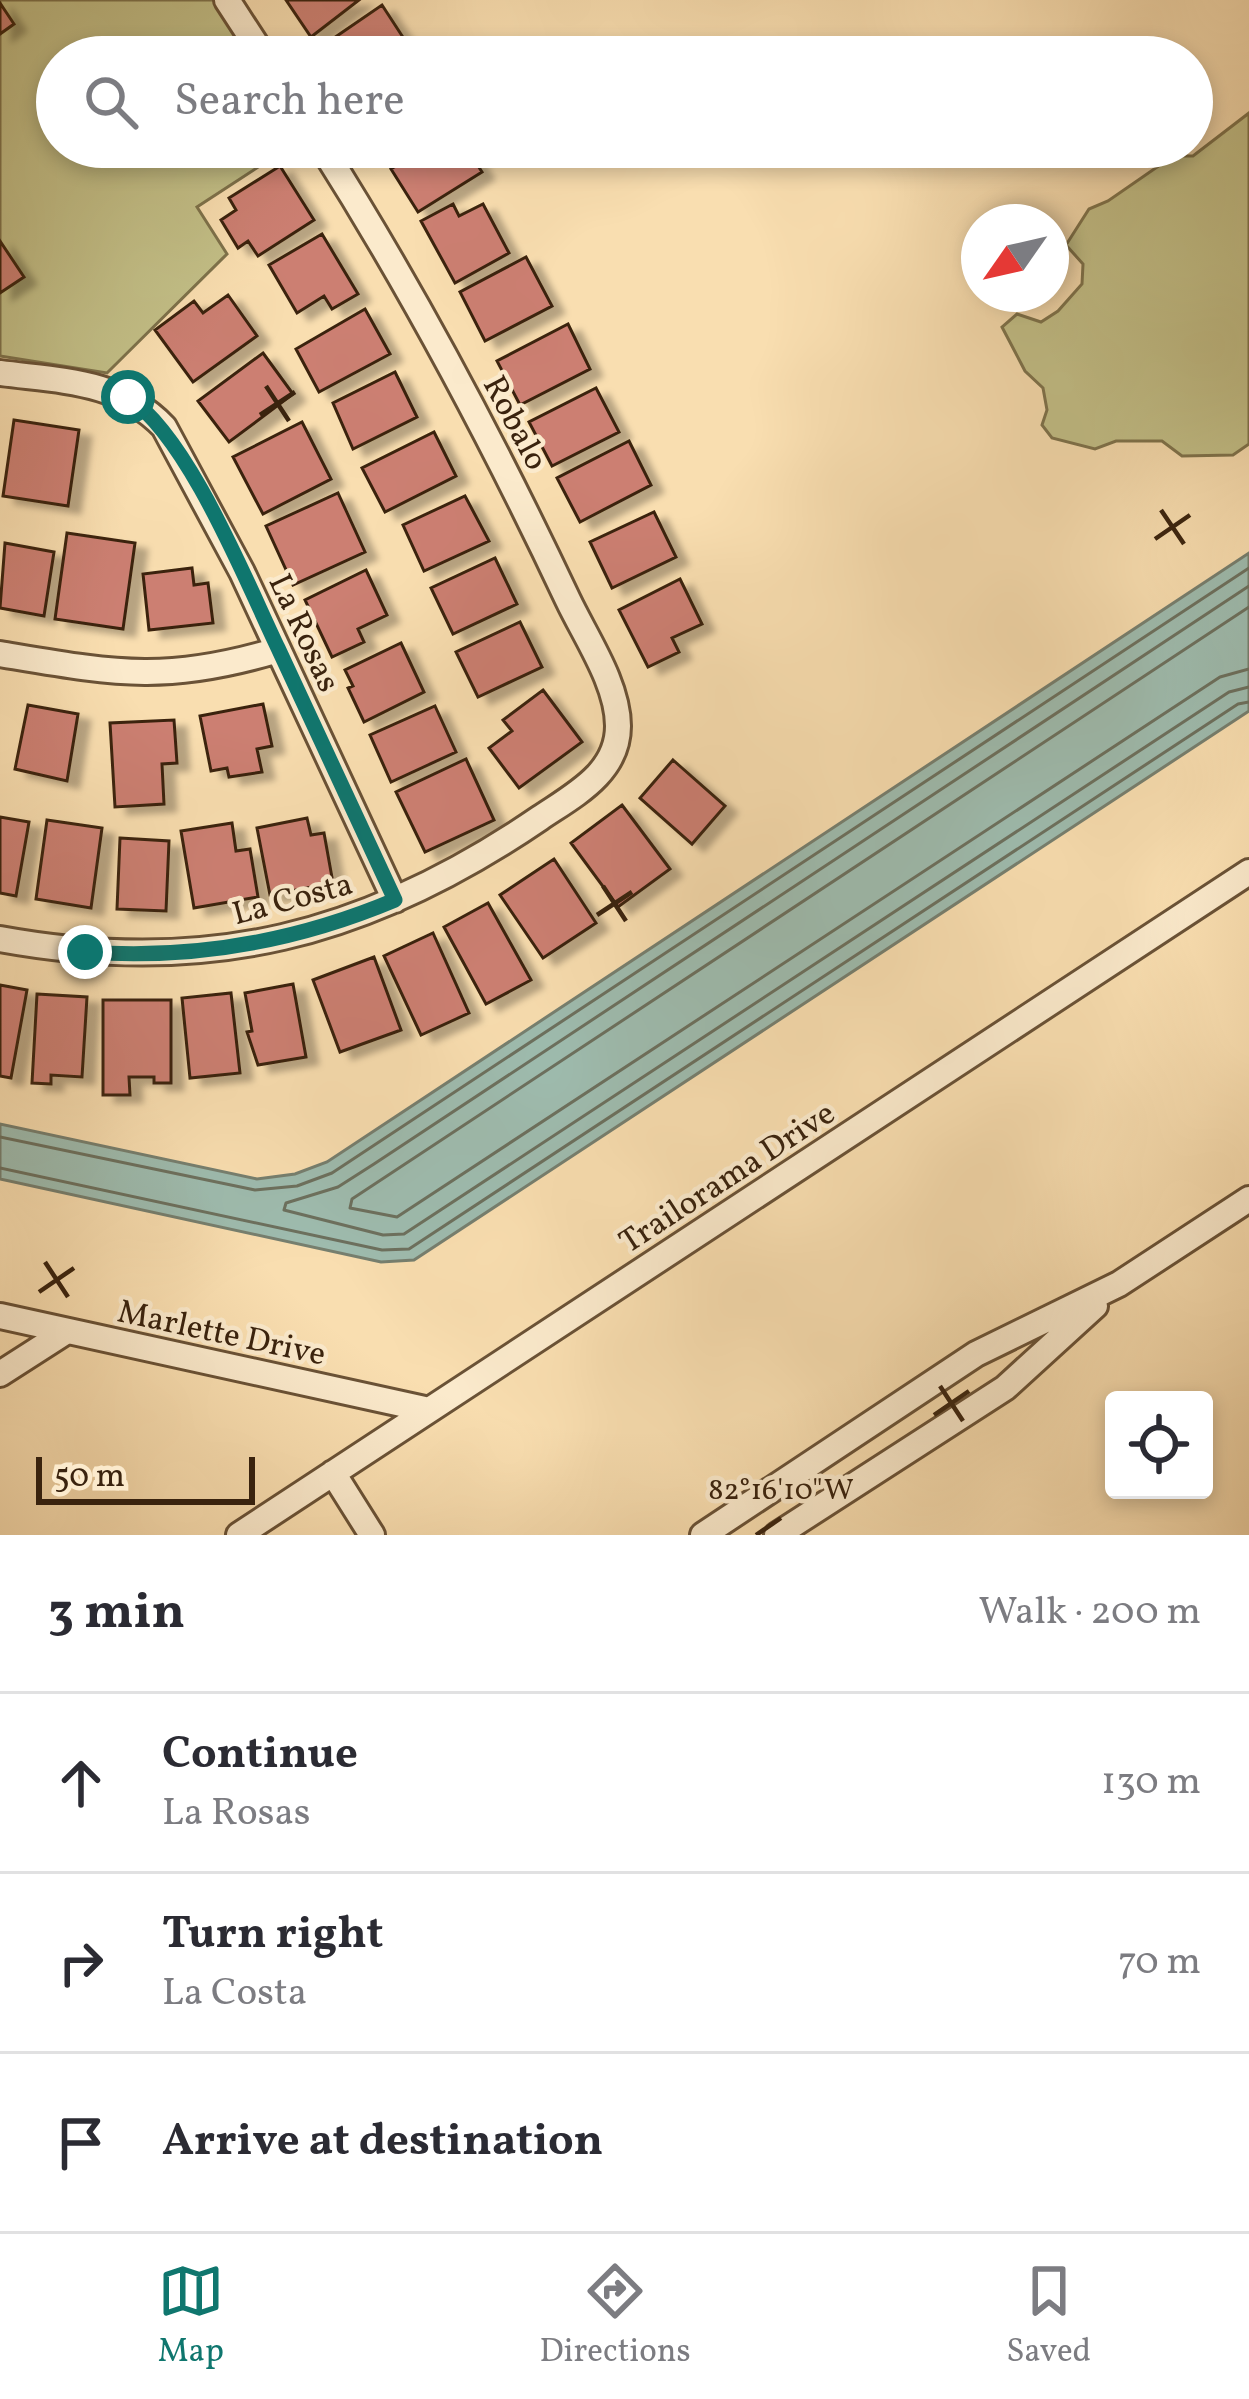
<!DOCTYPE html>
<meta charset="utf-8">
<style>
body{margin:0;font-family:Vollkorn,serif;background:#f2f2f3;color:#2b2b33}
.controls{position:absolute;right:36px;bottom:36px;display:grid;overflow:hidden;border-radius:12px;box-shadow:0 6px 18px #0003}
.controls button{width:108px;height:108px;display:grid;place-items:center;padding:0;border:0;border-bottom:3px solid #e1e1e2;background:#fff;color:#2b2b33;font:60px sans-serif}
.compass{position:absolute;left:961px;top:204px;width:108px;height:108px;border-radius:50%;background:#fff;box-shadow:0 6px 18px #0003;rotate:236deg}
.scale{position:absolute;left:36px;bottom:30px;width:219px;box-sizing:border-box;padding-left:12px;border:6px solid #3a230e;border-top:0;font-size:33px;line-height:42px;white-space:nowrap;color:#3a230e;-webkit-text-stroke:9px #fbeacc;paint-order:stroke}
.stop{position:absolute;width:36px;height:36px;margin:-27px;border:9px solid #0f766e;border-radius:50%;background:#fff}
.stop.end{background:#0f766e;border-color:#fff;box-shadow:0 3px 12px #0008}
.list{margin:0;padding:0;list-style:none}
h2{display:flex;justify-content:space-between;align-items:center;height:156px;margin:0;padding:0 48px;font-size:51px}
h2 small{font-size:39px;font-weight:400;color:#7c7c81}
.list li{display:grid;grid-template-columns:78px 1fr auto;gap:36px;align-items:center;box-sizing:border-box;height:180px;padding:0 48px;border-top:3px solid #e1e1e2}
.list b{display:block;font-size:45px;white-space:nowrap}
.list p{margin:0;font-size:39px;white-space:nowrap;color:#7c7c81}
.list em{font-size:39px;font-style:normal;color:#7c7c81}
.icon{flex:none;width:66px;height:66px;fill:none;stroke:currentColor;stroke-width:2;stroke-linecap:round;stroke-linejoin:round}
.map{position:relative;flex:none;width:1249px;height:1535px;overflow:hidden}
.search{position:absolute;background:#fff;box-shadow:0 6px 18px #0003;left:36px;right:36px;top:36px;height:132px;display:flex;align-items:center;gap:30px;box-sizing:border-box;padding:0 42px;border-radius:66px;color:#7c7c81;font-size:45px}
.sheet{height:696px;background:#fff}
nav{display:flex;justify-content:space-around;align-items:center;box-sizing:border-box;height:168px;border-top:3px solid #e1e1e2;background:#fff;font-size:33px;color:#7c7c81}
nav a{display:grid;justify-items:center;gap:6px}
nav .on{color:#0f766e}
.map>svg:first-child{display:block}
.green{fill:#c3c088;stroke:#7e724b;stroke-width:3}
.water{fill:#9ebcaf;stroke:#767f6f;stroke-width:3}
.lines{fill:none;stroke-linecap:round;stroke-linejoin:round}
.shore{stroke:#6c705e;stroke-width:3}
.building{fill:#cc7f72;stroke:#3a230e;stroke-width:3;filter:url(#shadow)}
.minor-casing{stroke:#6a5236;stroke-width:30}
.minor{stroke:#fbeacc;stroke-width:24}
.route{stroke:#0f766e;stroke-width:15}
.ticks{fill:none;stroke:#3a230e;stroke-width:4.5}
.labels{text-anchor:middle;stroke-width:9;stroke-linejoin:round;paint-order:stroke}
.street-label{font-size:33px;fill:#3a230e;stroke:#fbeacc}
.ticks-label{font-size:30px;text-anchor:middle;fill:#3a230e;stroke:#fbeacc;stroke-width:9;stroke-linejoin:round;paint-order:stroke}
</style>
<div class="map">
<svg width="1249" height="1535" viewBox="0 0 1249 1535">
<defs>
<filter id="shadow"><feDropShadow dx="12" dy="7" stdDeviation="3" flood-color="#0004"/></filter>
</defs>
<rect width="100%" height="100%" fill="#f9deb0"/>
<filter id="stains"><feTurbulence type="fractalNoise" baseFrequency=".00167" numOctaves="4"/><feColorMatrix values="0 0 0 0 .2 0 0 0 0 .09 0 0 0 0 .02 0 0 0 .5 -.17"/></filter>
<radialGradient id="worn" r=".72"><stop offset=".6" stop-color="#630" stop-opacity="0"/><stop offset="1" stop-color="#630" stop-opacity=".3"/></radialGradient>
<path class="green" d="M0,0H216L252,57H57V147H289L197,207L227,254L107,373L0,356Z
M1249,113V444L1233,455L1182,456L1162,441H1116L1095,449L1052,438L1042,425L1047,410L1043,388L1025,371L1002,327L1017,314L1041,322L1058,311L1082,284L1083,264L1066,245L1089,209L1108,201L1173,156H1193Z"/>
<path class="water" d="M1249,553V711L414,1260L381,1262L0,1179V1124L257,1179L295,1174L327,1162Z"/>
<g class="lines">
<path class="shore" d="M1249,586L374,1164L338,1187L286,1203L284,1210L383,1235L404,1234L1229,692L1249,687
M1249,607L352,1199L350,1208L397,1217L1220,677L1249,669
M0,1137L255,1190L297,1186L332,1173L1249,568
M0,1168L382,1250L409,1249L1238,704L1249,702"/>
</g>
<path class="building" d="M286,0H359L311,37Z
M0,3L14,24L0,34Z
M382,5L410,48L397,57H319L315,51Z
M378,147H405L386,160Z
M426,147H466L482,172L418,212L391,169Z
M280,166L314,220L258,256L248,241L238,248L221,220L236,210L229,198Z
M453,204L459,216L483,204L509,253L455,283L421,221Z
M322,234L358,294L332,309L324,296L297,313L269,265Z
M0,241L24,277L0,293Z
M526,257L552,306L485,341L460,292Z
M228,295L257,336L193,382L155,330L194,301L203,313Z
M365,309L390,354L319,392L296,349Z
M568,324L590,369L520,405L497,361Z
M263,353L293,394L229,442L198,401Z
M395,372L417,417L353,449L333,403Z
M596,388L619,432L552,466L529,422Z
M14,420L79,430L68,506L3,496Z
M302,422L331,479L263,514L233,457Z
M434,432L456,476L385,512L362,468Z
M629,441L651,485L580,522L557,478Z
M338,493L365,552L293,585L266,526Z
M465,496L489,541L424,571L403,525Z
M654,512L676,557L612,588L590,542Z
M67,533L135,543L123,629L55,619Z
M5,543L54,552L44,616L0,608Z
M495,558L517,604L453,634L431,588Z
M192,568L194,585L208,583L213,623L149,630L143,574Z
M366,570L387,615L358,629L364,642L332,657L305,600Z
M680,579L702,624L672,638L679,652L648,667L619,610Z
M520,622L542,667L478,697L456,652Z
M401,643L424,692L364,722L348,688L353,686L345,670Z
M543,690L582,742L519,788L489,748L512,731L503,720Z
M263,704L272,746L257,749L262,772L229,777L227,768L211,771L200,716Z
M28,705L78,714L67,781L15,769Z
M435,706L456,752L391,782L370,735Z
M174,720L177,763L162,764L164,804L115,807L110,723Z
M466,759L494,820L425,852L396,792Z
M673,760L725,806L692,844L640,798Z
M622,805L670,869L618,907L571,843Z
M0,817L29,822L16,896L0,893Z
M307,818L311,835L324,833L333,883L270,895L257,828Z
M47,820L102,828L91,908L36,899Z
M232,823L236,851L250,849L258,897L194,908L181,831Z
M120,838L169,841L166,911L117,909Z
M554,859L596,923L543,958L500,895Z
M488,903L531,980L486,1004L444,927Z
M433,933L469,1013L421,1035L384,956Z
M374,957L401,1030L340,1052L313,980Z
M293,984L306,1057L258,1065L247,1032L252,1031L245,993Z
M0,985L27,990L11,1078L0,1076Z
M231,993L240,1073L190,1078L182,998Z
M37,994L87,997L82,1077L51,1075V1084L32,1083Z
M103,1000H171V1083H154V1077H129L130,1095H103Z"/>
<g class="lines">
<defs>
<path id="minor" d="M227,0L264,57
M0,373C61,381 119,380 164,427L242,572L395,900
M0,654C114,673 165,684 278,650
M0,939C207,977 367,936 540,818C574,795 618,773 618,726C618,684 586,638 568,600C495,445 414,292 322,147
M0,1316L429,1410
M0,1374L67,1331
M333,1473L372,1535
M239,1535L1249,872
M703,1535L976,1354L1119,1284L1249,1199
M777,1535L1005,1388L1095,1306"/>
</defs>
<use href="#minor" class="minor-casing"/>
<use href="#minor" class="minor"/>
</g>
<g class="lines">
<path class="route" d="M85,952C194,960 295,942 395,900C356,816 317,732 278,648C245,579 189,438 128,397"/>
</g>
<path class="ticks" d="M266,386L289,421M260,415L295,392M1161,510L1184,544M1155,539L1190,515M603,886L626,921M597,915L632,892M45,1262L68,1297M39,1292L74,1268M940,1386L963,1421M934,1415L969,1391M756,1535L781,1518"/>
<g class="labels">
<g class="street-label">
<text transform="translate(517 422) rotate(62)" y="12">Robalo</text>
<text transform="translate(306 632) rotate(65)" y="12">La Rosas</text>
<text transform="translate(292 897) rotate(-15)" y="12">La Costa</text>
<text transform="translate(726 1176) rotate(-33)" y="12">Trailorama Drive</text>
<text transform="translate(222 1331) rotate(12)" y="12">Marlette Drive</text>
</g>
</g>
<g class="ticks-label">
<text x="781" y="1499">82°16'10"W</text>
</g>
<rect width="100%" height="100%" filter="url(#stains)"/>
<rect width="100%" height="100%" fill="url(#worn)"/>
</svg>
<div class="controls">
<button><svg class="icon" aria-label="locate" viewBox="0 0 24 24"><circle cx="12" cy="12" r="6"/><path d="M12 2v4M12 18v4M2 12h4M18 12h4"/></svg></button>
</div>
<svg class="compass" viewBox="-18 -18 36 36"><path d="M0-13l5 13h-10z" fill="#e53935"/><path d="M0 13l5-13h-10z" fill="#7c7c81"/></svg>
<div class="scale">50 m</div>
<div class="stop" style="left:128px;top:397px"></div>
<div class="stop end" style="left:85px;top:952px"></div>
<div class="search"><svg class="icon" aria-label="search" viewBox="0 0 24 24"><circle cx="10" cy="10" r="6"/><path d="M15 15l6 6"/></svg>Search here</div>
</div>
<section class="sheet">
<h2>3 min<small>Walk · 200 m</small></h2>
<ul class="list">
<li><svg class="icon" aria-label="ahead" viewBox="0 0 24 24"><path d="M12 20V5M6 11l6-6 6 6"/></svg><div><b>Continue</b><p>La Rosas</p></div><em>130 m</em></li>
<li><svg class="icon" aria-label="right" viewBox="0 0 24 24"><path d="M7 20v-9h11M14 6l5 5-5 5"/></svg><div><b>Turn right</b><p>La Costa</p></div><em>70 m</em></li>
<li><svg class="icon" aria-label="arrive" viewBox="0 0 24 24"><path d="M6 21V4h12l-3 4 3 4H6"/></svg><div><b>Arrive at destination</b></div></li>
</ul>
</section>
<nav>
<a class="on"><svg class="icon" aria-label="map" viewBox="0 0 24 24"><path d="M3 6l6-2 6 2 6-2v14l-6 2-6-2-6 2zM9 4v14M15 6v14"/></svg>Map</a>
<a><svg class="icon" aria-label="directions" viewBox="0 0 24 24"><path d="M12 3l9 9-9 9-9-9zM9 14v-3h6M13 9l2 2-2 2"/></svg>Directions</a>
<a><svg class="icon" aria-label="saved" viewBox="0 0 24 24"><path d="M7 4h10v16l-5-4-5 4z"/></svg>Saved</a>
</nav>
